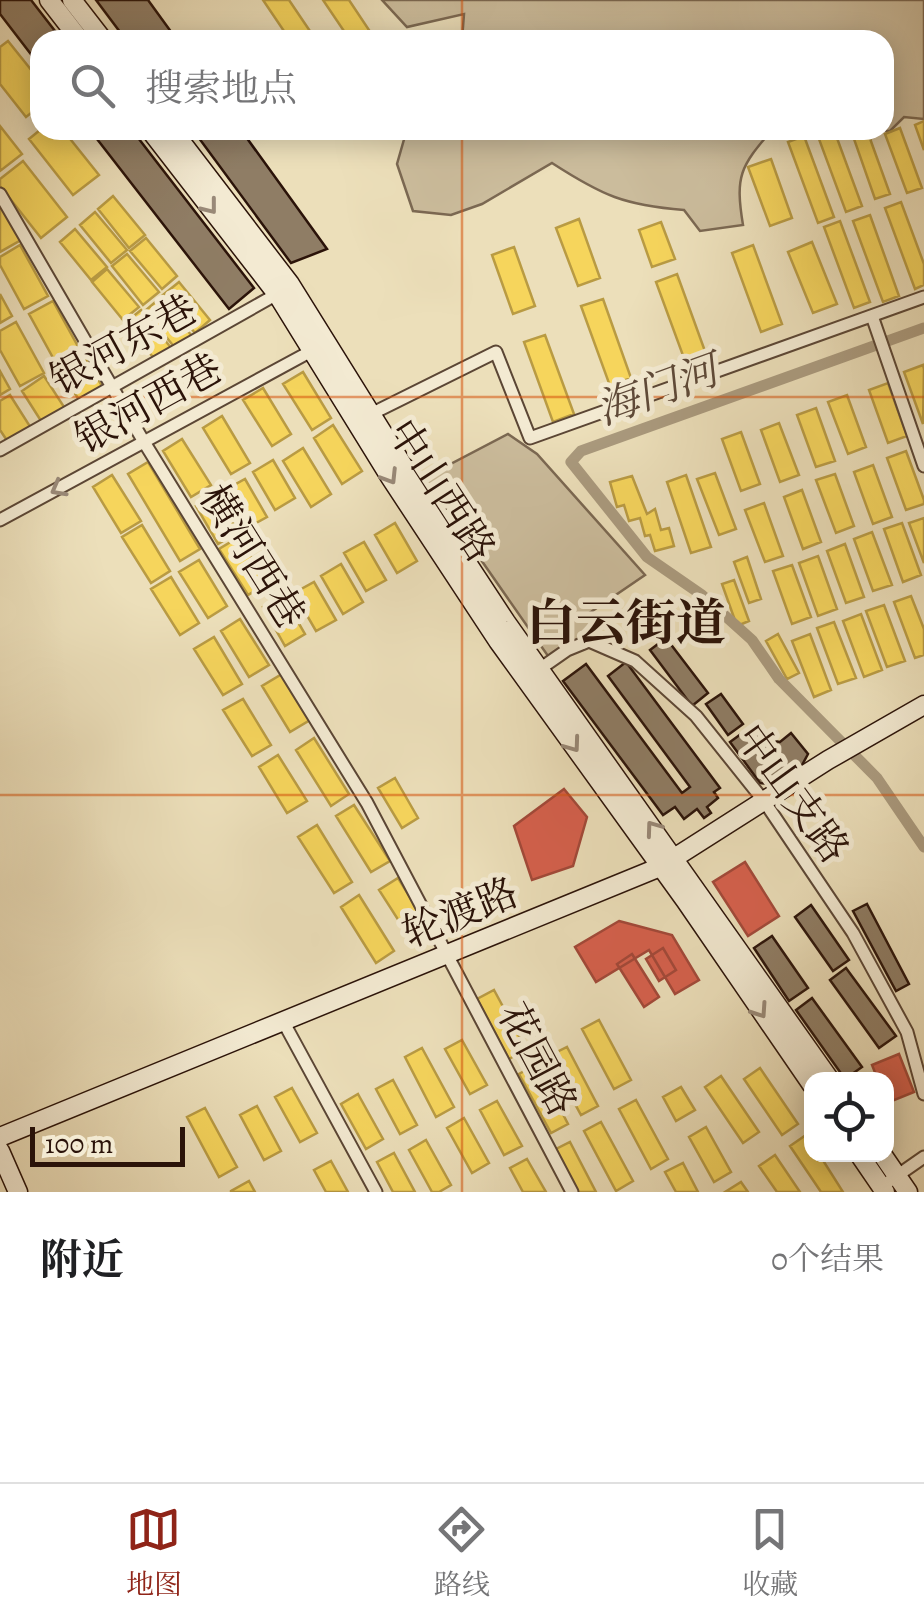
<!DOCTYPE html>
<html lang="zh">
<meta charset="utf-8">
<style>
body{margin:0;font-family:Alegreya,"Noto Serif SC",serif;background:#f2f2f2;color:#202124}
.controls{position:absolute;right:30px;bottom:30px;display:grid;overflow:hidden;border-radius:20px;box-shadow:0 5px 25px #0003}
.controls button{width:90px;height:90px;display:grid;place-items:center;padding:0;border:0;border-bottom:2px solid #e0e0e0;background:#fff;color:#202124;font:50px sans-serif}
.scale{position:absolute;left:30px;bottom:25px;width:155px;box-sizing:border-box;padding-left:10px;border:5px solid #2b1309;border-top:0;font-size:28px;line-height:35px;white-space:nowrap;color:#2b1309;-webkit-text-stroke:8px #f3ead2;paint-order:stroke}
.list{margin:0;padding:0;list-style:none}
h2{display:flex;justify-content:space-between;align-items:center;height:130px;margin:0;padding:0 40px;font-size:42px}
h2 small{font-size:32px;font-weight:400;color:#757577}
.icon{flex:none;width:55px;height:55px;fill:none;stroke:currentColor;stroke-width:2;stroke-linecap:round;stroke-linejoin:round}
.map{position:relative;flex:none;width:924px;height:1192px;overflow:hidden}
.search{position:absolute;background:#fff;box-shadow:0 5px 25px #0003;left:30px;right:30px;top:30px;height:110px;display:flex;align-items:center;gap:25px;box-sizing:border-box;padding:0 35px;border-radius:30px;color:#757577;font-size:38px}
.sheet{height:290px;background:#fff}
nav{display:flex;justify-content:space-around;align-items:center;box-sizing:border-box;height:140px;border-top:2px solid #e0e0e0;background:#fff;font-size:28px;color:#757577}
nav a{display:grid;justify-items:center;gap:5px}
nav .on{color:#8f2418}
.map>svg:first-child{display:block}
.green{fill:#cbbc9c;stroke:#7b6852;stroke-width:2.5}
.homes{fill:#f6d55c;stroke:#b99b43;stroke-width:2.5}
.shops{fill:#d6604d;stroke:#a34939;stroke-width:2.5}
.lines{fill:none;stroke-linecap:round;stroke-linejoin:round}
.canal{stroke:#aa9a7e;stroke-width:11}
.building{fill:#8f7d65;stroke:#2b1309;stroke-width:2.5}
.street-casing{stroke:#5b4635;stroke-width:15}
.secondary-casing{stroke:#2b1309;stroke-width:21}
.street{stroke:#f3ead2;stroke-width:11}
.secondary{stroke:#f3ead2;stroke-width:18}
.oneway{stroke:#998978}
.grid{fill:none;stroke:#d5520c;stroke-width:2.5;stroke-opacity:0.55}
.labels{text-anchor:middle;stroke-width:10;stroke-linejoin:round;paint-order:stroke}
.street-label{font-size:40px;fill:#2b1309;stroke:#f3ead2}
.water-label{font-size:42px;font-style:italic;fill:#5e4938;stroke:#f3ead2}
.district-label{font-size:50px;font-weight:bold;fill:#2b1309;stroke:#f3ead2}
</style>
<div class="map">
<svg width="924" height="1192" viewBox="0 0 924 1192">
<rect width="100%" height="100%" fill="#ecdfba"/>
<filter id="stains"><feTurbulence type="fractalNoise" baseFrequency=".002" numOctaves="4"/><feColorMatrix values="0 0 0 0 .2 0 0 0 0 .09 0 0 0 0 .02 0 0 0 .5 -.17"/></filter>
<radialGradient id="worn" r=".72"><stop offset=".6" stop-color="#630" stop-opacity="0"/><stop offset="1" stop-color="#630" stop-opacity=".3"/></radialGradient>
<path class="green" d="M382,0H924V119L904,117L890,131L860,130H884V40H462L464,14L407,27Z
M414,130H772C740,167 735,176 743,225L700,231L684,210C624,205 603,196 552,163L482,204L451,215L413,211L397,164L405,136Z
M508,434L537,454L645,575L588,614L597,633L548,656L424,478Z"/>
<path class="homes" d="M263,0H289L316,40H290Z
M323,0H349L375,39L350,40Z
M8,41L40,81V106L26,117L0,84V47Z
M924,121V150L915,125Z
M0,126L22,154L0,171Z
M900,128L922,188L907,193L885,134Z
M40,130H63L99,175L73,195L29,139Z
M834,130L862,206L846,212L816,131Z
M868,133L890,194L875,199L854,139Z
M804,136L834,217L818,223L788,142Z
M771,159L792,218L770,226L748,167Z
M23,161L67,217L41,238L0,186V179Z
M113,196L145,235L129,248L98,209Z
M901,202L924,264V285L915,289L885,208Z
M0,203L21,240L0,252Z
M95,212L127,250L111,263L80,225Z
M870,215L899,296L883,302L853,221Z
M579,219L600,278L578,286L556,228Z
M840,221L870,302L854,308L824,227Z
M661,222L675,259L652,267L639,230Z
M75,229L107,267L91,280L60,242Z
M146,238L177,276L162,289L130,251Z
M812,242L837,304L813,313L788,252Z
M20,245L48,296L24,309L0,265V257Z
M753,245L782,324L761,332L732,253Z
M514,247L535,306L513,314L492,255Z
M127,254L159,292L143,305L112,266Z
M107,269L139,307L123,320L92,282Z
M677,274L706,354L685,361L656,282Z
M179,282L210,320L195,333L163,295Z
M0,294L12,316L0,323Z
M160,298L192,336L176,349L145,311Z
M603,299L631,378L610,386L581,306Z
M53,301L81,352L57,365L29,314Z
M141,310L172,349L157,362L125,323Z
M16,322L44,373L20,386L0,350V331Z
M545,335L574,414L553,422L524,342Z
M83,355L104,389L81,403L60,370Z
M923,365L924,369L923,424L904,372Z
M0,371L10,389L0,395Z
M303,372L331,418L312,430L283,384Z
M44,376L66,410L43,424L22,391Z
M888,383L907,436L888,443L869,390Z
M263,388L291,434L272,446L243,400Z
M10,395L31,428L8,442L0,430V401Z
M847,395L866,447L848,454L828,402Z
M816,408L835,461L816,467L797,415Z
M222,416L250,463L231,474L203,428Z
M779,423L799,475L780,482L761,430Z
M333,425L362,471L342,484L314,438Z
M741,432L760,484L741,491L722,439Z
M182,439L211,485L191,497L163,451Z
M303,448L331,494L311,507L283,461Z
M906,451L924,500V504L906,510L887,458Z
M273,460L295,498L275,510L253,472Z
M148,462L200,549L180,561L128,474Z
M873,465L892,517L873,524L854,472Z
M715,473L736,529L719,535L697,479Z
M835,474L854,526L836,533L816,480Z
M112,475L141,521L121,533L93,487Z
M686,475L711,547L691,553L667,482Z
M632,476L647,514L655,509L661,530L669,528L674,546L655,551L650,535L645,536L640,518L629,521L624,505L617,507L610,482Z
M245,479L267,517L247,528L225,490Z
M802,490L821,542L803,549L784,497Z
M216,494L238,532L218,544L196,506Z
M764,503L783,556L765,562L745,510Z
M924,518V563L909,523Z
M395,523L417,561L397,573L375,535Z
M902,523L921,575L903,582L884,529Z
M142,525L170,571L151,583L122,537Z
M872,532L892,585L873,591L854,539Z
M239,537L267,583L248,595L219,549Z
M364,542L386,580L366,591L344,553Z
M845,544L864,597L846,603L827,551Z
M818,556L837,609L818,616L799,563Z
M747,557L761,599L749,603L734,562Z
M199,560L227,606L208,618L179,572Z
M341,564L363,602L343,614L321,576Z
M792,565L811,617L792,624L773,571Z
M171,577L199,623L180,635L151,589Z
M734,580L749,621L737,626L722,584Z
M314,582L336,620L316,631L294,593Z
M283,596L305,634L285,646L263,607Z
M911,596L924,629V655L915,658L894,602Z
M884,605L905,661L887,667L866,611Z
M861,614L882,670L864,677L843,621Z
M240,619L269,665L249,677L221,631Z
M834,622L856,678L838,684L817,628Z
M778,634L799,673L787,679L766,641Z
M810,634L831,690L814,697L792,641Z
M214,637L242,684L223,695L194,649Z
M282,674L310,720L290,732L262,686Z
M243,699L271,745L252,756L223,710Z
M314,738L349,794L331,806L296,750Z
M278,755L307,801L287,813L259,767Z
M395,778L418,818L402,828L378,788Z
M354,805L390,861L371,872L336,816Z
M317,825L352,882L334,893L298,837Z
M398,878L433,934L415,946L379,890Z
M359,895L394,951L376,963L341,907Z
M494,990L526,1049L509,1059L477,999Z
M599,1020L631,1080L614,1089L582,1029Z
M462,1040L487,1085L470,1094L445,1049Z
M567,1047L598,1106L581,1115L549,1056Z
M422,1048L454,1107L436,1117L405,1057Z
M537,1064L568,1124L551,1133L519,1074Z
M760,1068L798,1124L782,1135L744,1079Z
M721,1076L759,1132L743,1143L705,1087Z
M393,1080L417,1125L400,1134L376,1089Z
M681,1087L695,1110L676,1121L663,1097Z
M292,1088L317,1133L300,1142L275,1097Z
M358,1094L383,1139L366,1149L341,1104Z
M636,1100L668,1159L651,1169L619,1109Z
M497,1101L522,1146L504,1155L480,1110Z
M257,1106L281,1151L264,1160L240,1115Z
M205,1108L237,1167L219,1177L187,1117Z
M464,1118L489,1163L472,1173L447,1128Z
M601,1122L633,1181L616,1191L584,1131Z
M706,1127L731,1172L714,1182L689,1137Z
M806,1135L812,1143V1154H819L843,1192H821L790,1146Z
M426,1140L451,1185L439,1192H432L409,1150Z
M570,1142L596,1192H574L552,1151Z
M394,1153L415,1192H393L377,1162Z
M775,1155L800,1192H777L759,1166Z
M527,1159L546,1192H523L510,1168Z
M331,1161L348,1192H326L314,1170Z
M683,1163L698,1192H676L665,1172Z
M249,1181L255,1192H231V1191Z
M741,1182L748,1192H725Z"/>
<path class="shops" d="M564,789L587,817L573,866L532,880L514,826Z
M745,862L779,916L748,936L713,882Z
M619,921L672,935L699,980L675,994L649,950L596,982L575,947Z
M663,948L676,970L659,981L646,959Z
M632,954L659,997L644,1007L617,964Z
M899,1054L914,1092L887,1103L886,1080H878L872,1065Z"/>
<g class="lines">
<path class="canal" d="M924,328L581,451L571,462L647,557L702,595L752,640L779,679L877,778L924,847"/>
</g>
<path class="building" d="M0,0H31L62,40H40V66L0,14Z
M96,0H148L177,40H126Z
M90,130H132L254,288L229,309Z
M193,130H241L327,249L291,263Z
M666,638L708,693L692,706L650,650Z
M626,662L720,788L714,792L718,798L707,807L711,813L704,818L697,809L684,819L675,807L663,815L563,681L586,664L682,793L690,787L608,676Z
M721,694L743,724L728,735L706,704Z
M752,726L762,739L780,742L791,733L808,754L801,767L779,785L760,783L730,742Z
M867,904L909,984L896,991L853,911Z
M811,905L849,960L833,971L795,917Z
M772,936L808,988L789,1001L754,948Z
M846,968L896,1036L879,1048L830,980Z
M812,998L862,1067L845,1079L796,1010Z"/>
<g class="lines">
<defs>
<path id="street" d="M0,194L144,442L367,803L572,1192
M872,316L924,466
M369,415L496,352L530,438L924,297
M0,450L277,294
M0,520L315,349
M534,673L567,650L589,641L635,661L696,716L764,801L853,933L907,1032L924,1094
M284,1023L376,1192
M881,1187L924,1157"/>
<path id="secondary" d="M49,0L80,40
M72,0L103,40
M150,130L277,294L390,477L498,641L685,900L812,1085
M172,130L290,284L404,467L506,622L830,1080
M0,1137L660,867L828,760L924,705
M0,1151L18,1192
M859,1154L885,1192
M882,1154L908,1192"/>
</defs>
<use href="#street" class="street-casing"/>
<use href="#secondary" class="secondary-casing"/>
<use href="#street" class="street"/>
<use href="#secondary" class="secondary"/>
</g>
<defs><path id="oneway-chevron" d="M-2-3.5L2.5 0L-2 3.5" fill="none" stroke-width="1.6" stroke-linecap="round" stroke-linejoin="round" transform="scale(2.5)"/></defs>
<g class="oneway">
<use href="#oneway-chevron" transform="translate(210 207) rotate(52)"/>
<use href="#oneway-chevron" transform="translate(390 477) rotate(58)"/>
<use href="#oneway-chevron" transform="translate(58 489) rotate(151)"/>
<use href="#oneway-chevron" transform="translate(573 745) rotate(54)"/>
<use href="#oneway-chevron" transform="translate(653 828) rotate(-126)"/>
<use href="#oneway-chevron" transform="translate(760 1011) rotate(56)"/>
</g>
<path class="grid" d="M462,0V40M462,130V1192M0,397H924M0,795H924"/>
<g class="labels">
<g class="street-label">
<text transform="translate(123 344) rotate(-29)" y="14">银河东巷</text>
<text transform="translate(148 403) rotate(-29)" y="14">银河西巷</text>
<text transform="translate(442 490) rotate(57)" y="14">中山西路</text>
<text transform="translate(253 556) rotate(58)" y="14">横河西巷</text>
<text transform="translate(793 793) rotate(54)" y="14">中山支路</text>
<text transform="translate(460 912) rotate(-22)" y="14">轮渡路</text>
<text transform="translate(538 1059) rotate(62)" y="14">花园路</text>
</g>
<g class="water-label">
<text transform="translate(657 389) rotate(-20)" y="15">海门河</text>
</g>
<g class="district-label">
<text x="626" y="640">白云街道</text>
</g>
</g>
<rect width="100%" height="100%" filter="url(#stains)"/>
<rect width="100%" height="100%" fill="url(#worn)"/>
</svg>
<div class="controls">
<button><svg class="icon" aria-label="locate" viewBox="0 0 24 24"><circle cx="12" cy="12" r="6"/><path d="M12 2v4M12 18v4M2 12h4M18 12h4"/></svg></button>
</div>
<div class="scale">100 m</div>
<div class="search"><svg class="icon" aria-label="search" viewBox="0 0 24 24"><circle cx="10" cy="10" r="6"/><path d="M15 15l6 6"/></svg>搜索地点</div>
</div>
<section class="sheet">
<h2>附近<small>0个结果</small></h2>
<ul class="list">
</ul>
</section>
<nav>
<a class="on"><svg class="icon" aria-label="map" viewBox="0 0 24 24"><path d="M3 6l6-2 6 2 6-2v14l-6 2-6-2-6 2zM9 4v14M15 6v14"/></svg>地图</a>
<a><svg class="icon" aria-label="directions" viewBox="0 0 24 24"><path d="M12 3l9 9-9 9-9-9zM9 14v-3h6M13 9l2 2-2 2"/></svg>路线</a>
<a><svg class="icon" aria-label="saved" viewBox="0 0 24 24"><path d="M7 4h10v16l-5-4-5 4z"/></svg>收藏</a>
</nav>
